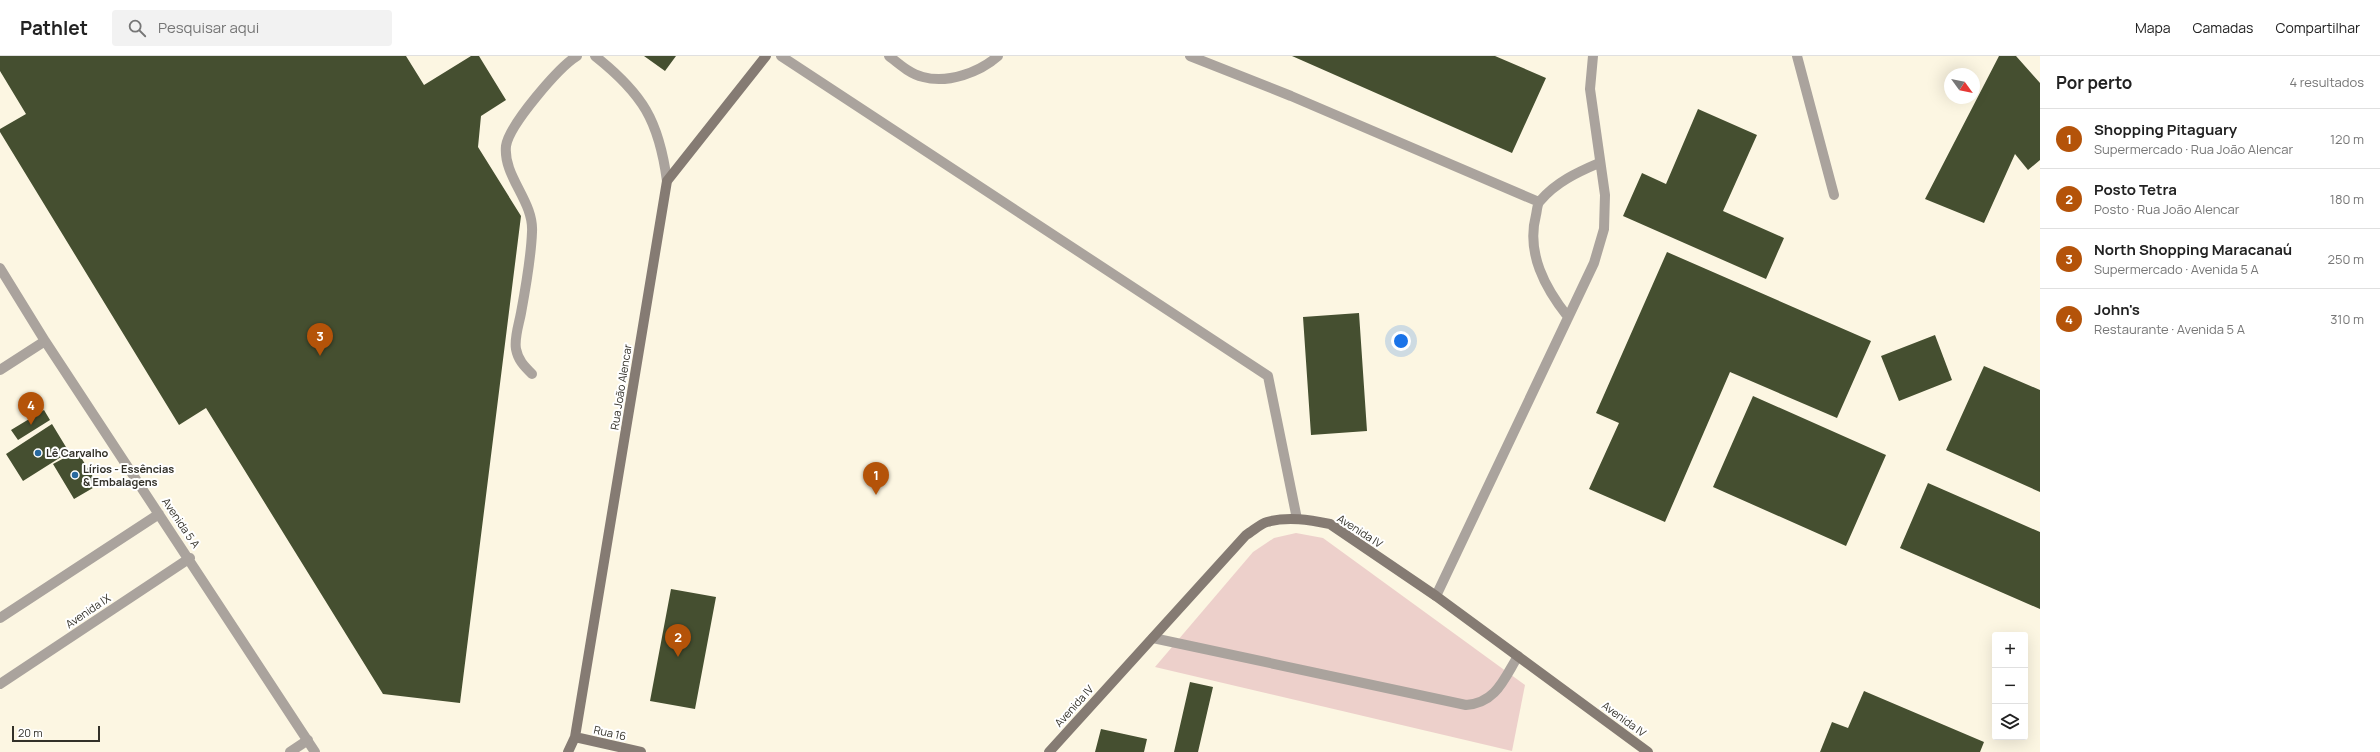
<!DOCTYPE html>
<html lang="pt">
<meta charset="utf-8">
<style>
body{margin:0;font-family:Manrope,sans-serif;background:#f2f2f2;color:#222}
.controls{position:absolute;right:12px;bottom:12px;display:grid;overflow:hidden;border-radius:4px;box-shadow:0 4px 16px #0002}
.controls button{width:36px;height:36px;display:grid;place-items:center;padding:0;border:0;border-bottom:1px solid #e0e0e0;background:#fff;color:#222;font:20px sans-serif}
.compass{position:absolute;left:1944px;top:12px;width:36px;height:36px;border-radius:50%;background:#fff;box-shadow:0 4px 16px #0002;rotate:123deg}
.scale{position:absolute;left:12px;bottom:10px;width:88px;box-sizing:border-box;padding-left:4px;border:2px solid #323028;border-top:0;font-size:11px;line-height:14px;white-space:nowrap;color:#323028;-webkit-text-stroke:3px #fff;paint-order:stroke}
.you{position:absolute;left:1401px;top:285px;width:14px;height:14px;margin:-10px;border:3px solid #fff;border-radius:50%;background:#1a73e8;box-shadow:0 0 0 6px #1a73e833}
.badge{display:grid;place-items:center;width:26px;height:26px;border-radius:50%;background:#b45309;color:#fff;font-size:13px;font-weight:700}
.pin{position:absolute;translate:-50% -33px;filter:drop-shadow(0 1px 2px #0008)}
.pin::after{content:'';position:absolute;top:21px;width:14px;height:12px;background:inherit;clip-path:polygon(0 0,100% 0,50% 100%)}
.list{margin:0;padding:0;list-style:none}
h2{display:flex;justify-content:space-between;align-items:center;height:52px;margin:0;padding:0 16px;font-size:17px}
h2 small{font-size:13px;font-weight:400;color:#767676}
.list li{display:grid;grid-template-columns:26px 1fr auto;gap:12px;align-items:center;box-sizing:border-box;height:60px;padding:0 16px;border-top:1px solid #e0e0e0}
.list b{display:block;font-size:15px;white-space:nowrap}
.list p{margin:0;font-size:13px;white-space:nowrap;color:#767676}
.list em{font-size:13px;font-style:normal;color:#767676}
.icon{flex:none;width:22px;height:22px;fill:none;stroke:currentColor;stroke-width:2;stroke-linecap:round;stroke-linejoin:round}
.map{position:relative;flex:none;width:2040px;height:696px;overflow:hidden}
header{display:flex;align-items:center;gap:24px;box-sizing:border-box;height:56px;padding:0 20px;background:#fff;border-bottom:1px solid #e0e0e0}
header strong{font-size:19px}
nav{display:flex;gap:22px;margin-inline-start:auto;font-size:14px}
.search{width:280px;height:36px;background:#f2f2f2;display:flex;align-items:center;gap:10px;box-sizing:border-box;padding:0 14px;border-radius:4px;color:#767676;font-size:15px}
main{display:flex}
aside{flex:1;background:#fff}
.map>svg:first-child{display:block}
.green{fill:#edd0cb}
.building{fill:#454f30}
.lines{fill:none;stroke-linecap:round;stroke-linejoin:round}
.lane{stroke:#aaa39d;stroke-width:10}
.street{stroke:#aaa39d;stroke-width:10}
.secondary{stroke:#857b73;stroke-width:10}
.poi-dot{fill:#29699f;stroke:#fff;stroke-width:1.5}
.labels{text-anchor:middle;stroke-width:4;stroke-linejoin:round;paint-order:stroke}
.street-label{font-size:11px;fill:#323028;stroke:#fff}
.poi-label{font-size:11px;font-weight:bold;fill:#323028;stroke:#fff;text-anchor:start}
</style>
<header>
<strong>Pathlet</strong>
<div class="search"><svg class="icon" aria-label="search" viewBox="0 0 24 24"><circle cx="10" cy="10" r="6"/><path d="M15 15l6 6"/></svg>Pesquisar aqui</div>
<nav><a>Mapa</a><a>Camadas</a><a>Compartilhar</a></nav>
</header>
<main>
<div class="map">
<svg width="2040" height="696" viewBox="0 0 2040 696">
<rect width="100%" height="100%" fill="#fcf6e2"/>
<path class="green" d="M1296,477L1323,482L1525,629L1512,695L1155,611L1253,496L1274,482Z"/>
<path class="building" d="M0,0H406L424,29L471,0H479L506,44L481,60L478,91L521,160L460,647L383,638L206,352L179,369L0,76V73L26,58L0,15Z
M644,0H676L665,15Z
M1292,0H1495L1546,22L1512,97Z
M1999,0H2016L2040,27V104L2028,114L2015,98L1984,167L1925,143Z
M1698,53L1757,79L1723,155L1784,182L1766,223L1623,160L1642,117L1666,128Z
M1667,196L1871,285L1837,362L1730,316L1665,466L1589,433L1619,367L1596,357Z
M1359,257L1367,375L1311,379L1303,261Z
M1935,279L1952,324L1899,345L1881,300Z
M1984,310L2040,334V436L1946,394Z
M1753,340L1886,399L1846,490L1713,431Z
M44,354L50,364L18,384L11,374Z
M52,368L69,396L23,425L6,398Z
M77,395L98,429L74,443L53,408Z
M1928,427L2040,476V553L1900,492Z
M671,533L716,541L695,653L650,645Z
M1190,626L1213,631L1198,696H1174Z
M1864,635L1984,686L1980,696H1820L1832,666L1848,672Z
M1101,673L1147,683L1144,696H1095Z"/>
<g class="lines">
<path class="lane" d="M889,0C899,8 910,18 923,21C948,28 980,16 998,0
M1190,0L1291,40L1539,146
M1797,0L1834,139
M1568,261C1545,232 1526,197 1536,159C1537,155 1537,148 1540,145C1556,126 1578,116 1599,107
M532,318C524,310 518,304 516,293C514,282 519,268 521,257C526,230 531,203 532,176C534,145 503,121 506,90C509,69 559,11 577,0
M1436,540L1594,207L1604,173L1605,139L1590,33L1593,0
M1153,582L1466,649C1496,647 1504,623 1518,600"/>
<path class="street" d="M595,0C643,38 659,65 667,125
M781,0L1268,320L1297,463
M0,212L45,285L315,696
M0,314L45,285
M0,562L159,458
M0,628L190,502
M290,696L308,684"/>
<path class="secondary" d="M575,681L641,696
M568,696L575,681L667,125L766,0
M1049,696L1246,479C1253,475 1260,468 1267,466C1288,460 1310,464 1330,468L1436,540L1648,696"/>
</g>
<g class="poi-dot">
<circle cx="38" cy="397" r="4"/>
<circle cx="75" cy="419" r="4"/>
</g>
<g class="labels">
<g class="street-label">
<text transform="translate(621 331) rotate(-81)" y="4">Rua João Alencar</text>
<text transform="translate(181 467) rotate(56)" y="4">Avenida 5 A</text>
<text transform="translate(1360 475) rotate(33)" y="4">Avenida IV</text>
<text transform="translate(88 555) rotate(-34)" y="4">Avenida IX</text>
<text transform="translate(1074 650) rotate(-48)" y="4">Avenida IV</text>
<text transform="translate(1624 663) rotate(36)" y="4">Avenida IV</text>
<text transform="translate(610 677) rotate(13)" y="4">Rua 16</text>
</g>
<g class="poi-label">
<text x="46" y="401">Lê Carvalho</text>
<text x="83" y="417">Lírios - Essências<tspan x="83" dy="13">&amp; Embalagens</tspan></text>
</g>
</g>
</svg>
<div class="controls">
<button>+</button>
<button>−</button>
<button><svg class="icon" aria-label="layers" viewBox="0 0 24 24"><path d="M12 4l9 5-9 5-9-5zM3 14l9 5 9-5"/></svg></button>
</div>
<svg class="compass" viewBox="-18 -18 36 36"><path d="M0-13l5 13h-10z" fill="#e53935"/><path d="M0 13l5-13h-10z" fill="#767676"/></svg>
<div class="scale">20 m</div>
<div class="you"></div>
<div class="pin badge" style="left:876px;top:439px">1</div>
<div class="pin badge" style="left:678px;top:601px">2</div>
<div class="pin badge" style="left:320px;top:300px">3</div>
<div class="pin badge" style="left:31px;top:369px">4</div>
</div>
<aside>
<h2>Por perto<small>4 resultados</small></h2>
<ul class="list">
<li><span class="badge">1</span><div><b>Shopping Pitaguary</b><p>Supermercado · Rua João Alencar</p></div><em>120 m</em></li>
<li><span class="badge">2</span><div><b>Posto Tetra</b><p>Posto · Rua João Alencar</p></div><em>180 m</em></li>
<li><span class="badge">3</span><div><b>North Shopping Maracanaú</b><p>Supermercado · Avenida 5 A</p></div><em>250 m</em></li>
<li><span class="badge">4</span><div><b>John's</b><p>Restaurante · Avenida 5 A</p></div><em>310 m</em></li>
</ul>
</aside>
</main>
